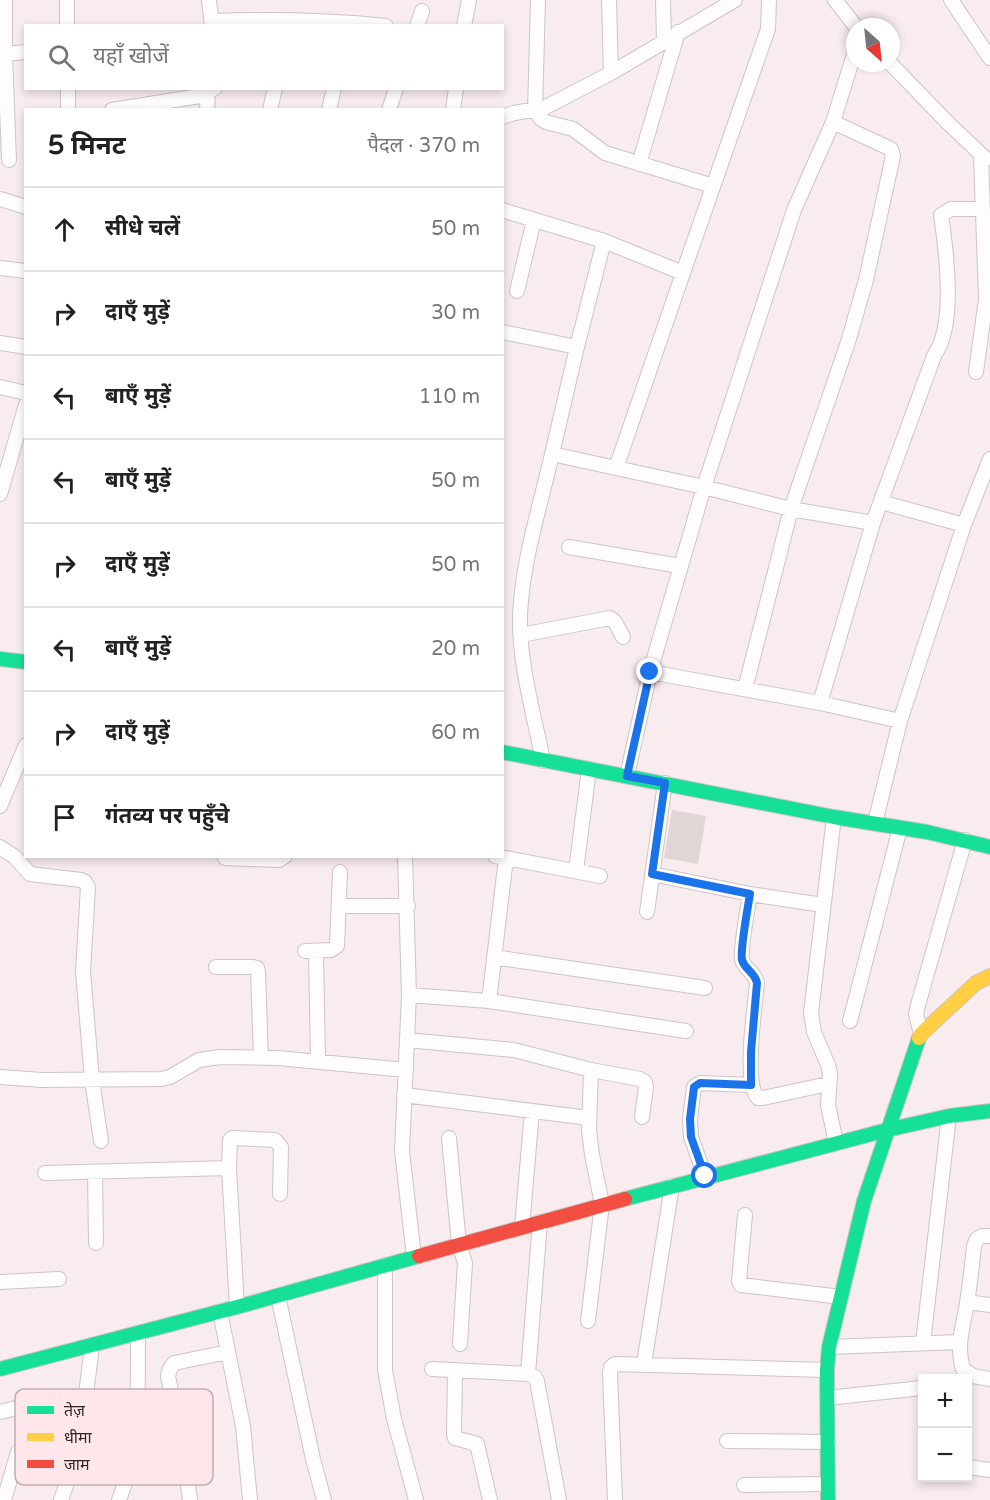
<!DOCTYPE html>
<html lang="hi">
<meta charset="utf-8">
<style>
body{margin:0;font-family:"Varela Round","Noto Sans Devanagari",sans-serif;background:#f2f2f2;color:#202124}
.controls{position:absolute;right:18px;bottom:18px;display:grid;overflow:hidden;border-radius:0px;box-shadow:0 3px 9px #0003}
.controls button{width:54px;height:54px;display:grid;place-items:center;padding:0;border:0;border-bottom:2px solid #e0e0e0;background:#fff;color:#202124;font:30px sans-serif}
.compass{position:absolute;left:846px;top:18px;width:54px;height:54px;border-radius:50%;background:#fff;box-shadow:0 3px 9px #0003;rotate:153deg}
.stop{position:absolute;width:18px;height:18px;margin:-14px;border:4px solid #1a73e8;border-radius:50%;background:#fff}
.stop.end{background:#1a73e8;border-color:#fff;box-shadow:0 2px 6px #0008}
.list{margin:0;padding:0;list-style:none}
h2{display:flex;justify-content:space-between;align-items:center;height:78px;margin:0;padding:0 24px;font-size:26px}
h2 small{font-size:20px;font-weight:400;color:#757577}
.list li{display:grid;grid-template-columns:39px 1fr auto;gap:18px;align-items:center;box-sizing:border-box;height:84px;padding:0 24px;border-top:2px solid #e0e0e0}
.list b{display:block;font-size:22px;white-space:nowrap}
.list em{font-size:20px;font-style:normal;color:#757577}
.icon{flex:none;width:33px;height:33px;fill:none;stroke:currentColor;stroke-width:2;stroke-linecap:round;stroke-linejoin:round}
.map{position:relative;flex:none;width:990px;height:1500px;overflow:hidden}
.search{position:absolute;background:#fff;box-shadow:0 3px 9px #0003;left:24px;top:24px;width:480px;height:66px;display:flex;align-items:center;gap:15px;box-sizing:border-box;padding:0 21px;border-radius:0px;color:#757577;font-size:22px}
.panel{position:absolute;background:#fff;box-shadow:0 3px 9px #0003;left:24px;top:108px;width:480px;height:750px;border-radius:0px}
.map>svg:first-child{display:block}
.building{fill:#e0d6d6}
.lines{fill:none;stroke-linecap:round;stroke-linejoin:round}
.street-casing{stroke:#cec4c6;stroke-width:16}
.fast-casing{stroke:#cec4c6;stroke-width:16}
.slow-casing{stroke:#cec4c6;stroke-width:16}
.jam-casing{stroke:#cec4c6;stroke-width:16}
.street{stroke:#fefcfc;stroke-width:14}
.fast{stroke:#16e098;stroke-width:14}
.slow{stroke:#ffcf43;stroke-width:14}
.jam{stroke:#f24e42;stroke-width:14}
.route{stroke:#1a73e8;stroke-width:8}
.key{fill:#fee6eb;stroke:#c0acb0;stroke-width:1.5}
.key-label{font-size:16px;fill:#2f2628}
</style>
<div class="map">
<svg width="990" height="1500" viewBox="0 0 990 1500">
<rect width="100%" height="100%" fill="#f8ecee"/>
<path class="building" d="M672,810L706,816L698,864L664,858Z"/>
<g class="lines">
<defs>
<path id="street" d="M5,0V54L9,160
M67,0V26
M209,0L212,26
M538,0L535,111L540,118L546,122L573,129L605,153L713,186
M609,0L611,73
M663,0L664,40
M835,0L856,27
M951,0L990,58
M212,21C270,19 328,20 386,26
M417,26L422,11
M464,26L469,0
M5,54L26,52
M890,63L948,123L986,159
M68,88V110
M112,110L200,96L215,88
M207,110L208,93
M270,110L275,88
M329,110L334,88
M389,110L396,88
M453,110L456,88
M502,117L514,113L544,108L611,73L735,0
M639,164L678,32
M0,199L26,207
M502,210L604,241
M0,268L26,271
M683,273L768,29L769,0
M517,291L534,220
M502,332L577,347
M0,343L26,347
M976,372L986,299L981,155
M0,387L26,393
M616,468L552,454L577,347L604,241L683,273L616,468L704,487L791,509L873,523
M0,494L26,405
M881,502L964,525
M569,547L680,566
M521,635L610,618L615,622L623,637
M650,672L820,703
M745,689L791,509L848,342L866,280L893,156L891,149L833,122
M900,721L820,703L873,523L934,356C937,350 941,345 942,339C953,307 946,249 941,215L951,209H983
M543,761C534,714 519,665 520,616C522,562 540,507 552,454
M627,776L650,672L704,487L794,210L833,122L855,51
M0,806L26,745
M834,817L811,1013L814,1032L828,1065L830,1074L828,1105L836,1143
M875,823L900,721L964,525L990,459
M0,847L15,857L30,874L81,880L85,882L88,887L83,971L92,1080L101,1141
M405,856L409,995L402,1151L414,1257
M495,856L600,876
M225,858L279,860L285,856
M576,871L589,769
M652,874L750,894L823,905
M750,894C748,907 740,949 742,960C745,970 755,972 757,983C755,1006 743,1083 758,1098H763L828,1084
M339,906H408
M647,912L665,783
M305,951L331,950L337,946L340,872
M316,951L318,1061
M494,957L705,988
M216,967H253L257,968L258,972L261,1058
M409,995L489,1001L686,1031
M489,1001L506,858
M850,1021L900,828
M921,1034L916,1014L918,1005L965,840
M407,1040L514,1050L591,1070L640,1079L645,1082L646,1087L642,1117
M0,1077L42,1080L161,1079L170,1077L199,1060L220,1057L278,1058L406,1070
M404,1095L589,1118
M449,1138L459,1244L465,1263L460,1344
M95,1172L96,1243
M45,1173L229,1168
M705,1176L691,1137L690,1119L694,1087L700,1083L751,1085
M745,1215L739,1281L741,1285L841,1297
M522,1227L532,1111
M990,1236H982L977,1239L974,1246C972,1265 970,1285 967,1303C963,1326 956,1346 963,1369L973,1376L990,1379
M385,1265V1370L394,1419L416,1500
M0,1282L59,1279
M278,1296L313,1459L324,1500
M967,1302L990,1305
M237,1307L229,1168L230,1140L232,1138L275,1140L281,1147L280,1194
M220,1312L243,1426L250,1500
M588,1321L602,1204L592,1155L589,1130L591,1070
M923,1343L949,1116
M829,1347L959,1342
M644,1364L672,1186
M432,1369L528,1374L535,1377L537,1381L559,1500
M455,1370L454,1434L455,1438L477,1444L490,1500
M528,1374L540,1222
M827,1398L922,1388
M0,1412L34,1404
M727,1441L828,1442
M968,1467L990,1470
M744,1485L828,1484
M4,1500L18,1452
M61,1500C80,1450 86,1398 92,1345
M119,1500C140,1448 138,1389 138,1333
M190,1500L183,1451L168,1376L170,1369L174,1363L228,1352
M615,1500L610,1373L611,1367L615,1364L827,1370"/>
<path id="fast" d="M0,659L26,662
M502,752L834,817L927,832L990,847
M625,1199L887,1130L949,1116L990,1111
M0,1369L237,1307L419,1256
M828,1500L827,1370L829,1347L864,1201L919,1038"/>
<path id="slow" d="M919,1038L921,1034L976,983L990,976"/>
<path id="jam" d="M419,1256L625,1199"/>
</defs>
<use href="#street" class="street-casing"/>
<use href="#fast" class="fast-casing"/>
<use href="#slow" class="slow-casing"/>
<use href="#jam" class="jam-casing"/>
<use href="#street" class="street"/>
<use href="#fast" class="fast"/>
<use href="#slow" class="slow"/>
<use href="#jam" class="jam"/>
</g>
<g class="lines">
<path class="route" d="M650,672L627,776L665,783L652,874L750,894C748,907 740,949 742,960C745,970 755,972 757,983L751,1052V1085L700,1083L694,1087L690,1119L691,1137L705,1176"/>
</g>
<rect x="15" y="1389" width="198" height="96" rx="9" class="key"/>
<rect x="27" y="1406" width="27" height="8" fill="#16e098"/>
<rect x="27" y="1433" width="27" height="8" fill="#ffcf43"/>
<rect x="27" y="1460" width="27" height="8" fill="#f24e42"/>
<g class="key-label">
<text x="64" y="1416">तेज़</text>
<text x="64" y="1443">धीमा</text>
<text x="64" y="1470">जाम</text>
</g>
</svg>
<div class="controls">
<button>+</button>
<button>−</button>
</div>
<svg class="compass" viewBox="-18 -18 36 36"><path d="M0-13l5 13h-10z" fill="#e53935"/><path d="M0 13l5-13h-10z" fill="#757577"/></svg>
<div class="stop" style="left:705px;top:1176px"></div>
<div class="stop end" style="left:650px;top:672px"></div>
<div class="search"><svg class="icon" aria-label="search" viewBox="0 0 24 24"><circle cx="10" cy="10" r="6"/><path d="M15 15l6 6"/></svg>यहाँ खोजें</div>
<section class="panel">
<h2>5 मिनट<small>पैदल · 370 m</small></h2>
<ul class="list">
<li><svg class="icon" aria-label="ahead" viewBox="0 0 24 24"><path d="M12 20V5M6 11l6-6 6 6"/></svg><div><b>सीधे चलें</b></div><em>50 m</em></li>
<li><svg class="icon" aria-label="right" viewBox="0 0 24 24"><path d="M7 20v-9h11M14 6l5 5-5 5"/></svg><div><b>दाएँ मुड़ें</b></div><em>30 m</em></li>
<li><svg class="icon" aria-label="left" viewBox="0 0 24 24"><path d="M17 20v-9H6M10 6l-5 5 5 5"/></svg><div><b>बाएँ मुड़ें</b></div><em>110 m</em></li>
<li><svg class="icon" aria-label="left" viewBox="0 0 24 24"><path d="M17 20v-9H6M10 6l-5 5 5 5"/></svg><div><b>बाएँ मुड़ें</b></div><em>50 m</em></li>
<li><svg class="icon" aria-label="right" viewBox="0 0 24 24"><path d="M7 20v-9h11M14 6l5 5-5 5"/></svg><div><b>दाएँ मुड़ें</b></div><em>50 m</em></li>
<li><svg class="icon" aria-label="left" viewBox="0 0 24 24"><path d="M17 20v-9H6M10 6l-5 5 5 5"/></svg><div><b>बाएँ मुड़ें</b></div><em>20 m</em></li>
<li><svg class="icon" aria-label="right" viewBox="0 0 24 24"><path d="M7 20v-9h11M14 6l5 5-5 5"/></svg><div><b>दाएँ मुड़ें</b></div><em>60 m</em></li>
<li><svg class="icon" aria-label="arrive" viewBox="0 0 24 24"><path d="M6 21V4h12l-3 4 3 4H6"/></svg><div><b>गंतव्य पर पहुँचे</b></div></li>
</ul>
</section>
</div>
